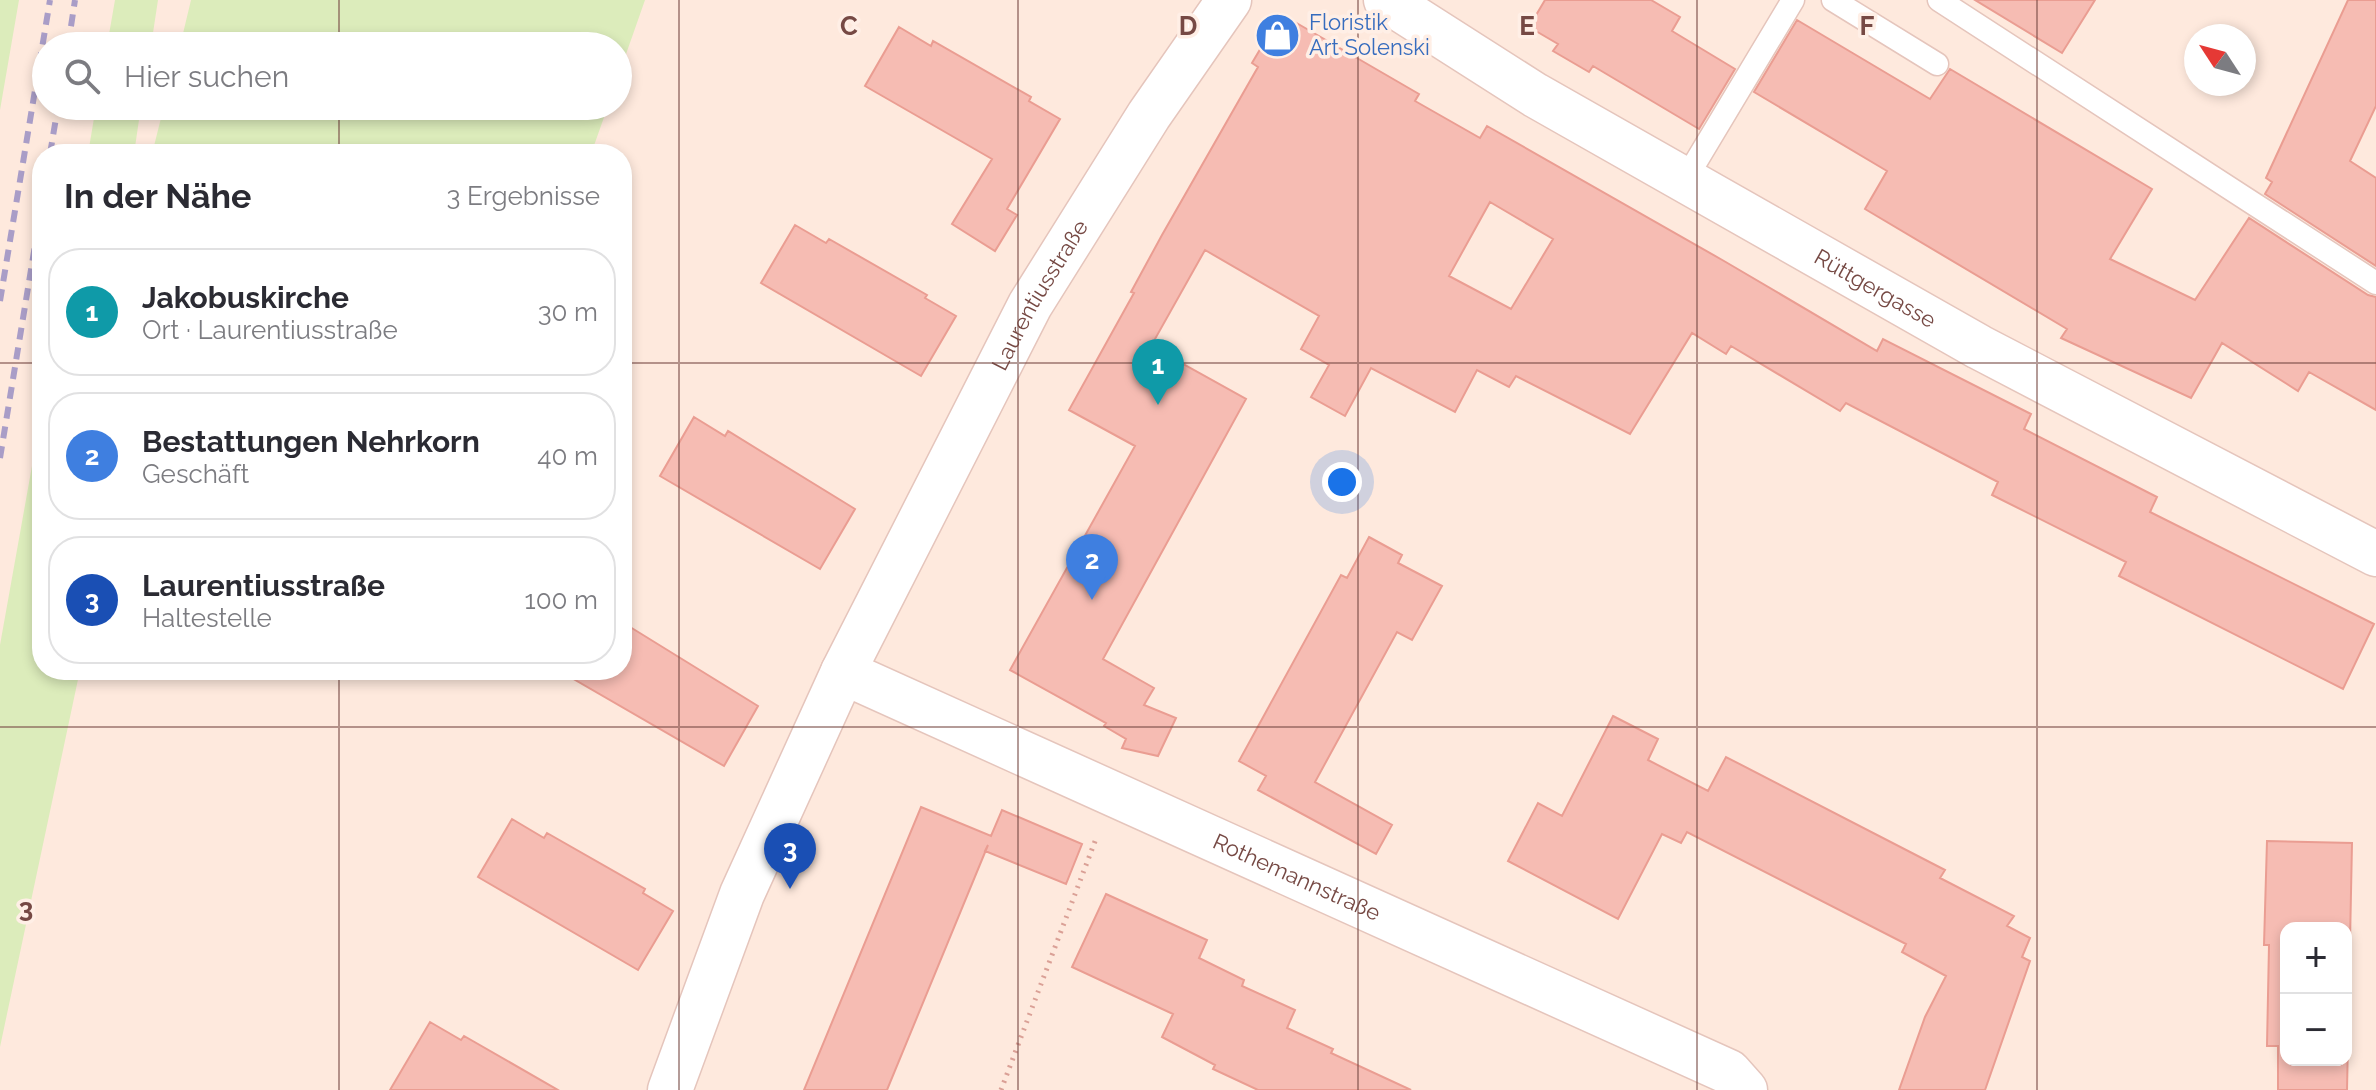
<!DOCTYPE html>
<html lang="de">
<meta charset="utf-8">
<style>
body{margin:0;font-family:Raleway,sans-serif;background:#f2f2f3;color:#2b2b33}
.controls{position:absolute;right:24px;bottom:24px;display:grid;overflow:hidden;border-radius:16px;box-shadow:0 4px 12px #0003}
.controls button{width:72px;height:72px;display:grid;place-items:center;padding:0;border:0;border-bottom:2px solid #e1e1e2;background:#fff;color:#2b2b33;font:40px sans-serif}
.compass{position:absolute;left:2184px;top:24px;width:72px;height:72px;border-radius:50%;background:#fff;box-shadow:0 4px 12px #0003;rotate:306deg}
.you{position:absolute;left:1342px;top:482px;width:28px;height:28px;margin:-20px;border:6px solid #fff;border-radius:50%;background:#1a73e8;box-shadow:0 0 0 12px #1a73e833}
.badge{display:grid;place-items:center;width:52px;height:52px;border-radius:50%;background:#d93025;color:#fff;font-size:26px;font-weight:700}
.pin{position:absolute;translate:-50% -66px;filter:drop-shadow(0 2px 4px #0008)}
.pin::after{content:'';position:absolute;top:42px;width:28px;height:24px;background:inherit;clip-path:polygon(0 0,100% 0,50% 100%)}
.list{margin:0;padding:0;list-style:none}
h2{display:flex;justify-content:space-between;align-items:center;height:104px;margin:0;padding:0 32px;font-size:34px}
h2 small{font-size:26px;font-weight:400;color:#7c7c81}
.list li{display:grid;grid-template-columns:52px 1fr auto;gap:24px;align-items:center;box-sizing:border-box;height:128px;margin:0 16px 16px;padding:0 16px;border:2px solid #e1e1e2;border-radius:32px}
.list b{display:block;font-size:30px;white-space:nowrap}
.list p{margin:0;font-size:26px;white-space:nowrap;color:#7c7c81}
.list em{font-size:26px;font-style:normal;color:#7c7c81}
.icon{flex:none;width:44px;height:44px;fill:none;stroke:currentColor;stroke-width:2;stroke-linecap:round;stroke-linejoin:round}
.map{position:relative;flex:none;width:2376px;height:1090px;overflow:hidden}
.search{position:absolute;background:#fff;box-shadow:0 4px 12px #0003;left:32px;top:32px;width:600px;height:88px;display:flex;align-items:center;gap:20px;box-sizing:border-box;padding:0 28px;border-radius:44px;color:#7c7c81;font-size:30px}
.panel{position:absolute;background:#fff;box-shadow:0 4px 12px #0003;left:32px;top:144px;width:600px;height:536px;border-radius:32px}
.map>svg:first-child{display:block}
.green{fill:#dcecbb}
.building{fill:#f6bcb3;stroke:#ea9d92;stroke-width:2;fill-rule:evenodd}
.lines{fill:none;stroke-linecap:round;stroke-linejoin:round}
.lane-casing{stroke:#e5c5bc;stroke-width:25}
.street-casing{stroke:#e5c5bc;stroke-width:47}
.path{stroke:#daa096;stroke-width:5;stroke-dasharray:2 6;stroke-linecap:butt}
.lane{stroke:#fff;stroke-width:22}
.street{stroke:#fff;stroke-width:44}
.rail{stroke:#a99dc7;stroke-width:6;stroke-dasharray:12 8;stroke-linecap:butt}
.grid{fill:none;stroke:#764944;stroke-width:2;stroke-opacity:0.55}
.labels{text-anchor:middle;stroke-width:7;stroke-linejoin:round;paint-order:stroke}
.shop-label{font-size:22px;fill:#366cbe;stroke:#ffefe6;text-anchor:start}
.street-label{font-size:22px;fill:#764944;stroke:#ffefe6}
.grid-label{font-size:26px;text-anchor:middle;font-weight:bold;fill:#764944;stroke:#ffefe6;stroke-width:7;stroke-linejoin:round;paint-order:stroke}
</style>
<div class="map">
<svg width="2376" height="1090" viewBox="0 0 2376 1090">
<rect width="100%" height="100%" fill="#fee9dd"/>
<path class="green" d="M0,0H19L0,110Z
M115,0H158L151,46H107Z
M191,0H645L618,77V46H180Z
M96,106H141L134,154H88Z
M164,106H608L591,154H152Z
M42,410V670H80L0,1047V645Z"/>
<path class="building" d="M1545,0H1651L1680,17L1672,31L1735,69L1699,129L1593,66L1589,72L1553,51L1558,44L1529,27Z
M1975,0H2095L2062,53Z
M2348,0H2376V106L2350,161L2376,178V266L2265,194L2272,182L2266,178Z
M1281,14L1419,94L1415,101L1480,138L1487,126L1724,261L1877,351L1883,339L2031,414L2024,429L2157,497L2150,512L2374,624L2343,689L2119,576L2126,562L1992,495L1998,482L1846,403L1840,411L1731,346L1726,354L1692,333L1630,434L1516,376L1509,387L1477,370L1455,412L1371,368L1345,416L1311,397L1329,365L1301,349L1319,316L1205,250L1151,346L1246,399L1103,659L1154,688L1144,705L1176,718L1158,756L1122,748L1126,739L1104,726L1106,723L1010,670L1135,446L1069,410L1134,293L1131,292L1162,235L1258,67L1252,63ZM1490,202L1553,239L1511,309L1449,276Z
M1797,20L1930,99L1950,69L2152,189L2110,259L2195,300L2249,218L2368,295L2376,297V410L2309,372L2298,391L2222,343L2191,398L2061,338L2067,329L1865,209L1887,171L1754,92Z
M899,27L931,46L933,41L1031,97L1029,101L1060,119L1007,209L1017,215L995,251L952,224L992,159L865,86Z
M795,225L826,243L829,239L927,295L925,298L956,316L921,376L761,283Z
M694,417L725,436L728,431L855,509L820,569L660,476Z
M1369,537L1402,555L1398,563L1442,586L1412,640L1397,632L1315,782L1392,825L1376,854L1258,790L1266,776L1239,761L1341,575L1347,578Z
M622,622L758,706L724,766L558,670H622Z
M1613,716L1658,739L1648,760L1708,791L1726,757L1945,870L1940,878L2014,916L2007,926L2030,938L2022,957L2030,961L1985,1090H1899L1925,1017L1946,976L1902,952L1906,944L1687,832L1681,843L1662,834L1618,919L1508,861L1538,803L1562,816Z
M921,807L991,836L1002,810L1082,844L1066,884L985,851L988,845L887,1090H804Z
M512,819L544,838L547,833L645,889L643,893L673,911L638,970L478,877Z
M2267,841L2352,843L2347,1090H2278V1046H2267L2269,945H2264ZM2286,928H2346V1060H2286Z
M1106,894L1207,940L1199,958L1244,980L1242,986L1295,1010L1287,1028L1333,1049L1331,1053L1411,1090H1258L1213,1069L1215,1065L1162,1037L1173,1014L1072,967Z
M430,1022L461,1040L464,1036L558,1090H390Z"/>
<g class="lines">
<defs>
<path id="lane" d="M1833,0L1937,64
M1939,0L2376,283
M1685,180L1793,0"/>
<g id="street">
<path id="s1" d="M1386,0L1535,95L1979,347L2376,554"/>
<path id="s2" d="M843,672L1729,1072L1745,1090"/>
<path id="s3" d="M670,1090L742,894L843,672L1030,305L1149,115L1229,0"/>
</g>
</defs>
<use href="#lane" class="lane-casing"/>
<use href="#street" class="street-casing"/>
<path class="path" d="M1001,1090L1097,836"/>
<use href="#lane" class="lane"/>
<use href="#street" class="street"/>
<path class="rail" d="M68,46L75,0
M50,154L58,106
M0,301L50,0
M0,458L42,203"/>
</g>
<path class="grid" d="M339,0V46M679,0V1090M1018,0V1090M1358,0V1090M1697,0V1090M2037,0V1090M339,106V154M0,363H42M622,363H2376M339,670V1090M0,727H2376"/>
<defs>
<symbol id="shop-disc" viewBox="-11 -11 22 22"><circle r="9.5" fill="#3f7fe0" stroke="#ffefe6"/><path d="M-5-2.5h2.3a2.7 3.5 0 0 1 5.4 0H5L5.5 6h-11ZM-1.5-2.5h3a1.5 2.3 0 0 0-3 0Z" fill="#fff"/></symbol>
</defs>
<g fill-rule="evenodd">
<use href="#shop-disc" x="1252" y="10" width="51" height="51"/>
</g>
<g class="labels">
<g class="shop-label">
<text x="1309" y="30">Floristik<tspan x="1309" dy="25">Art Solenski</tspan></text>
</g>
<g class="street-label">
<text dy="8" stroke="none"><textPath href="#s1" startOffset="568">Rüttgergasse</textPath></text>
<text dy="8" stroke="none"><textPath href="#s3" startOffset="878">Laurentiusstraße</textPath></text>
<text dy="8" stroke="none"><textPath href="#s2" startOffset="498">Rothemannstraße</textPath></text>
</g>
</g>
<g class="grid-label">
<text x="849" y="35">C</text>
<text x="1188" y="35">D</text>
<text x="1527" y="35">E</text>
<text x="1867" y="35">F</text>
<text x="26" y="917">3</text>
</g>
</svg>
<div class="controls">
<button>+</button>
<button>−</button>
</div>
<svg class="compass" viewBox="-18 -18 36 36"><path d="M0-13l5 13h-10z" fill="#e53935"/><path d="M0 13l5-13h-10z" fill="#7c7c81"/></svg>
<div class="you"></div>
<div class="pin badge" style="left:1158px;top:405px;background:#0f9aa8">1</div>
<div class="pin badge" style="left:1092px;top:600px;background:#3f7fe0">2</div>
<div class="pin badge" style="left:790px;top:889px;background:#1a4fb4">3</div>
<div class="search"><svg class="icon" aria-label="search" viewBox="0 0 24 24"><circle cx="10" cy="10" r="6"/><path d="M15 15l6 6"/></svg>Hier suchen</div>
<section class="panel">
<h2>In der Nähe<small>3 Ergebnisse</small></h2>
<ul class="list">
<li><span class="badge" style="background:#0f9aa8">1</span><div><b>Jakobuskirche</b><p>Ort · Laurentiusstraße</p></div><em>30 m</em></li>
<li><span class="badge" style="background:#3f7fe0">2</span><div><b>Bestattungen Nehrkorn</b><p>Geschäft</p></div><em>40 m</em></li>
<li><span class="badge" style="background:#1a4fb4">3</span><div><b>Laurentiusstraße</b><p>Haltestelle</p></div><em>100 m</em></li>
</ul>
</section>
</div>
